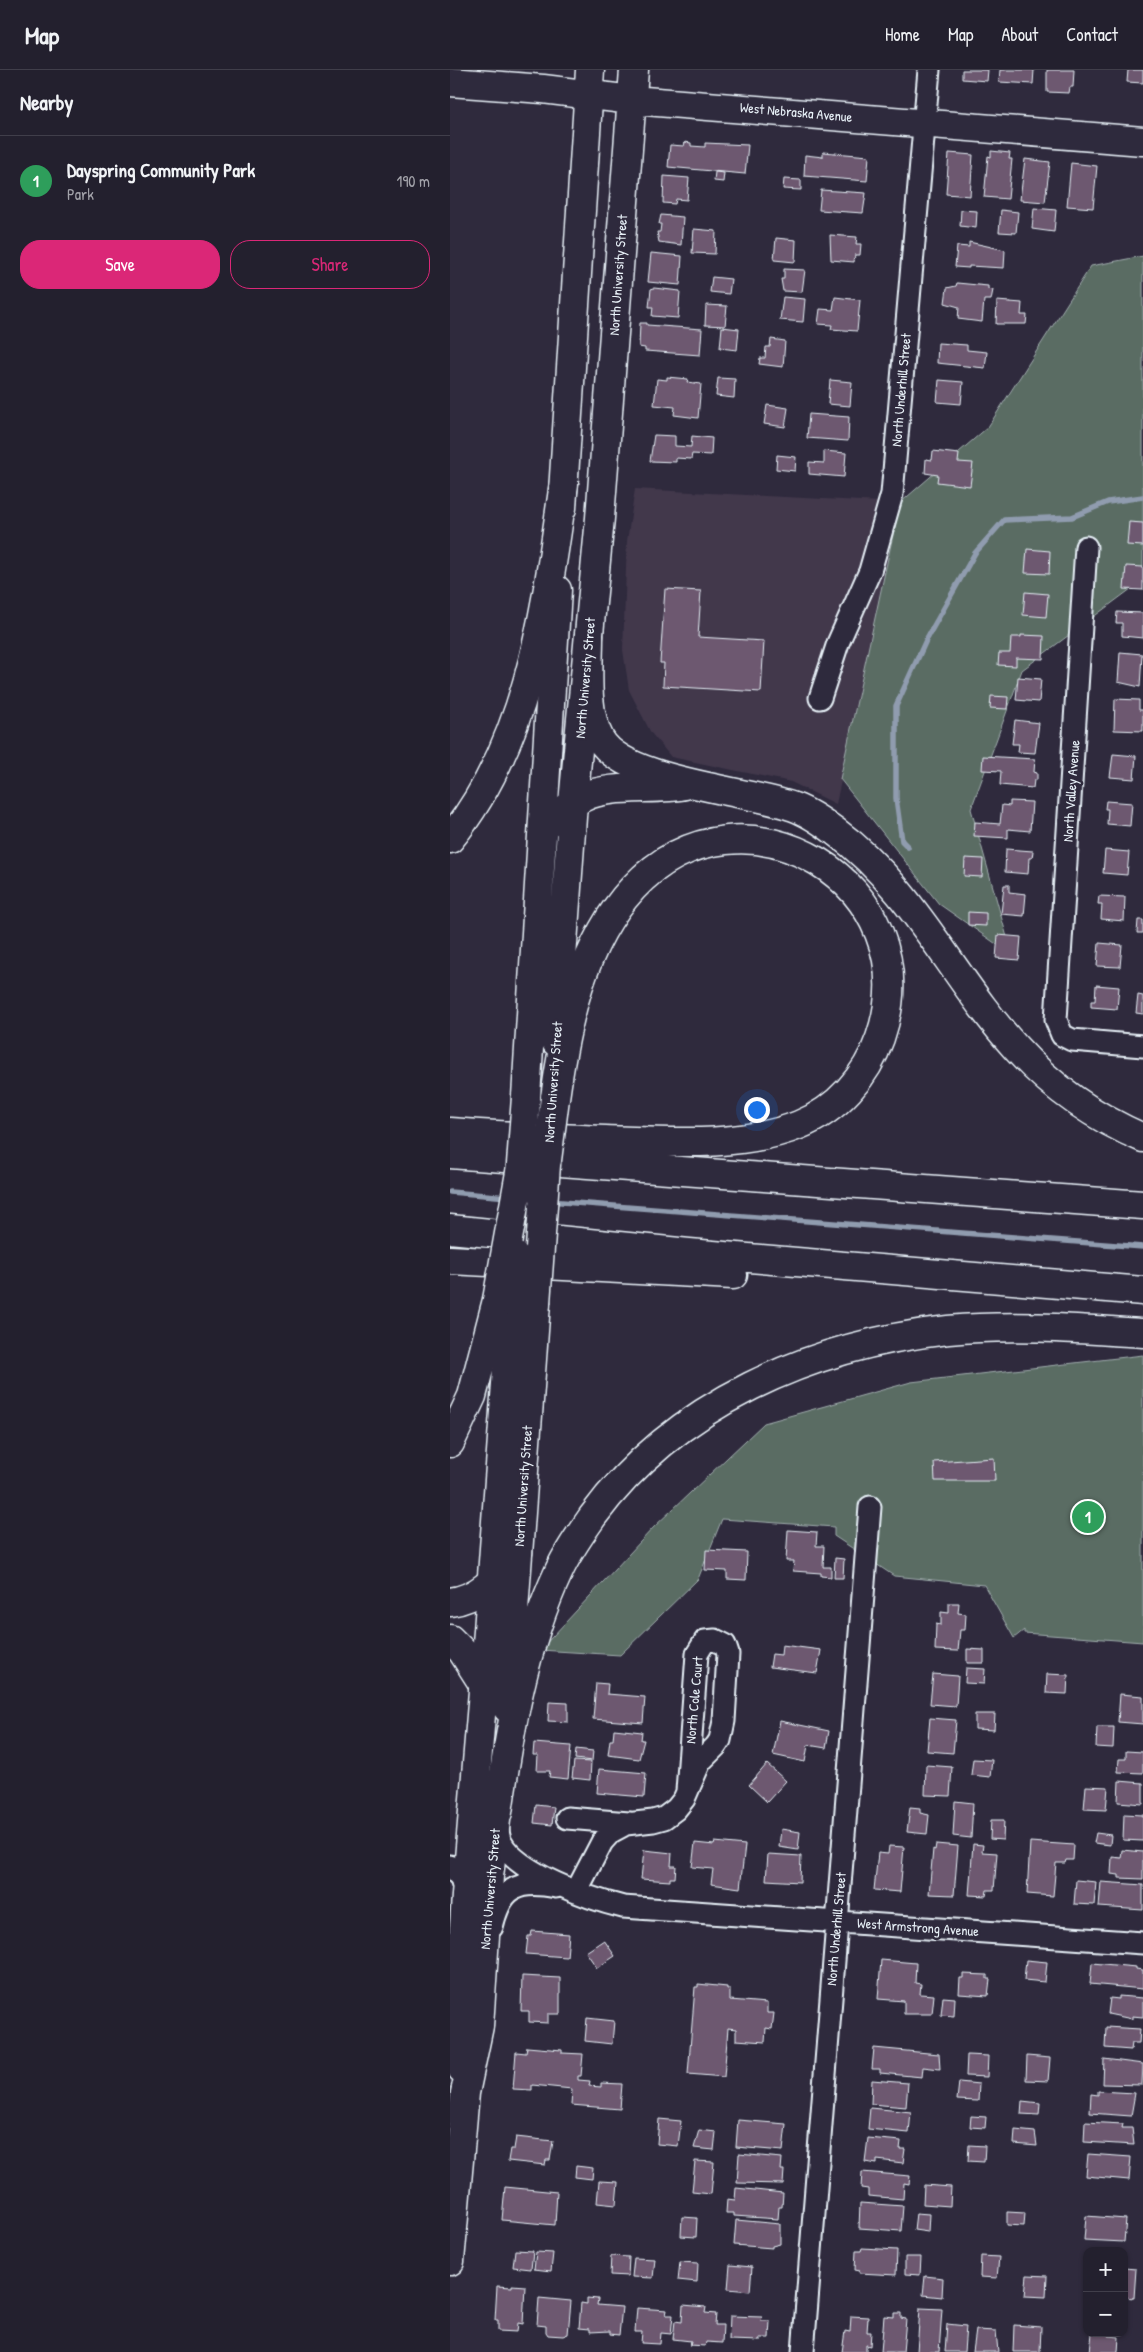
<!DOCTYPE html>
<meta charset="utf-8">
<style>
body{margin:0;font-family:"Patrick Hand",sans-serif;background:#2b2836;color:#f1f3f6}
.controls{position:absolute;right:15px;bottom:15px;display:grid;overflow:hidden;border-radius:10px;box-shadow:0 1px 4px #0004}
.controls button{width:45px;height:45px;display:grid;place-items:center;padding:0;border:0;border-bottom:1px solid #403e4a;background:#23202e;color:#f1f3f6;font:25px sans-serif}
.you{position:absolute;left:306px;top:1039px;width:18px;height:18px;margin:-12px;border:4px solid #fff;border-radius:50%;background:#1a73e8;box-shadow:0 0 0 8px #1a73e833}
.badge{display:grid;place-items:center;width:32px;height:32px;border-radius:50%;background:#db2777;color:#fff;font-size:16px;font-weight:700}
.pin{position:absolute;translate:-50% -50%;border:2px solid #fff;box-shadow:0 1px 5px #0006}
.list{margin:0;padding:0;list-style:none}
h2{display:flex;justify-content:space-between;align-items:center;height:65px;margin:0;padding:0 20px;font-size:21px}
h2 small{font-size:16px;font-weight:400;color:#a3a3aa}
.list li{display:grid;grid-template-columns:32px 1fr auto;gap:15px;align-items:center;box-sizing:border-box;height:90px;padding:0 20px;border-top:1px solid #403e4a}
.list b{display:block;font-size:19px;white-space:nowrap}
.list p{margin:0;font-size:16px;white-space:nowrap;color:#a3a3aa}
.list em{font-size:16px;font-style:normal;color:#a3a3aa}
.actions{display:flex;gap:10px;padding:15px 20px}
.actions a{flex:1;padding:11px 0;border:1px solid #db2777;border-radius:20px;text-align:center;font-size:18px;color:#db2777}
.actions .main{background:#db2777;color:#fff}
.map{position:relative;flex:none;width:693px;height:2282px;overflow:hidden}
header{display:flex;align-items:center;gap:30px;box-sizing:border-box;height:70px;padding:0 25px;background:#23202e;border-bottom:1px solid #403e4a}
header strong{font-size:24px}
nav{display:flex;gap:28px;margin-inline-start:auto;font-size:18px}
main{display:flex}
aside{flex:1;background:#23202e}
.map>svg:first-child{display:block}
.built{fill:#42384c}
.green{fill:#5a6c64;stroke:#a1aeae}
.lines{fill:none;stroke-linecap:round;stroke-linejoin:round}
.stream{stroke:#909caf;stroke-width:5.5}
.building{fill:#6d5970;stroke:#e8f1f8}
.street-casing{stroke:#e8f1f8;stroke-width:25}
.secondary-casing{stroke:#e8f1f8;stroke-width:31}
.highway-casing{stroke:#e8f1f8;stroke-width:31}
.street{stroke:#2f2a3d;stroke-width:21}
.secondary{stroke:#2f2a3d;stroke-width:28}
.highway{stroke:#2f2a3d;stroke-width:28}
.secondary-bridge-casing{stroke:#e8f1f8;stroke-width:31;stroke-linecap:butt}
.highway-bridge-casing{stroke:#e8f1f8;stroke-width:31;stroke-linecap:butt}
.secondary-bridge{stroke:#2f2a3d;stroke-width:28}
.highway-bridge{stroke:#2f2a3d;stroke-width:28}
.labels{text-anchor:middle;stroke-width:5;stroke-linejoin:round;paint-order:stroke}
.street-label{font-size:14px;fill:#e8f1f8;stroke:#2f2a3d}
</style>
<header>
<strong>Map</strong>
<nav><a>Home</a><a>Map</a><a>About</a><a>Contact</a></nav>
</header>
<main>
<aside>
<h2>Nearby<small></small></h2>
<ul class="list">
<li><span class="badge" style="background:#2e9e5b">1</span><div><b>Dayspring Community Park</b><p>Park</p></div><em>190 m</em></li>
</ul>
<div class="actions"><a class="main">Save</a><a>Share</a></div>
</aside>
<div class="map">
<svg width="693" height="2282" viewBox="0 0 693 2282">
<rect width="100%" height="100%" fill="#2f2a3d"/>
<filter id="ink" filterUnits="userSpaceOnUse"><feTurbulence type="fractalNoise" baseFrequency=".02" numOctaves="2"/><feDisplacementMap in="SourceGraphic" scale="10" xChannelSelector="R" yChannelSelector="G"/><feConvolveMatrix kernelMatrix="1 2 1 2 8 2 1 2 1" color-interpolation-filters="sRGB"/></filter>
<g filter="url(#ink)">
<path class="built" d="M185,419L450,433L386,734L341,712L221,687L201,663L179,620L173,580L177,471Z"/>
<path class="green" d="M693,186V510L572,600L521,739L562,885L489,834L390,709L450,433L538,357L641,196Z
M693,1285V1572L574,1563V1560L564,1568L534,1515L444,1506L384,1466V1457L272,1449L248,1509L170,1585L90,1580L204,1457L314,1353L461,1312Z"/>
<g class="lines">
<path class="stream" d="M458,777L452,771L446,728V636L477,568L525,483L554,450L622,447L658,432L693,427
M0,1122L58,1127
M99,1131L693,1177"/>
</g>
<path class="building" d="M512,0H538L537,11L512,9Z
M550,0H584L583,14L549,12Z
M597,0H624L623,17H620L619,23L597,22Z
M678,0H693V13L677,12Z
M235,72L241,73V76L255,77V73L298,75L295,104L218,97L220,75L234,76Z
M541,81L560,83L559,89H562L558,129L534,127L538,86L541,87Z
M373,82L419,86L417,111L354,106L355,85L373,87Z
M499,83L523,85L520,126L496,124Z
M575,89L600,92L595,132L570,130Z
M621,93L647,96L643,138L617,136Z
M265,102L274,103L273,112L264,111Z
M214,106L239,108L237,130L226,129L225,134L213,133Z
M334,109L351,110V120L333,119Z
M371,120L416,123L413,143L369,140Z
M584,138L606,140L604,162L582,159Z
M511,140L527,141L526,158L510,156Z
M551,140L568,142L566,163L549,162Z
M211,145L233,147L231,175L209,172L207,162H210L211,154H209Z
M244,159L266,161L265,184L242,183Z
M380,165L407,167L406,174H411L410,185H405L404,192L381,190Z
M326,168L346,170L345,192L324,190Z
M519,172L555,180L554,198L519,196V198L505,197L507,176L519,177Z
M201,183L232,186L230,215L198,212Z
M334,199L355,200L352,222L333,221L331,209H334Z
M262,207L281,209L279,224L260,222Z
M507,213L538,216V219L543,220L541,230H534L532,252L508,249L509,237L495,233L497,218L506,216Z
M204,218L230,221L228,248L202,246L203,237H199L201,219Z
M333,227L355,229L353,252L330,250Z
M385,227L410,230L407,261L381,259L382,255L368,254L370,239L383,240Z
M547,231L572,233L571,245H577L576,254H546Z
M256,235L277,236L275,256L255,255Z
M190,253H197V255L252,259L250,285L195,281V278L189,277Z
M272,257L289,259L287,280L270,278Z
M321,269L335,271L333,297L309,294L310,288H315L316,277H320Z
M488,273L517,275V280L537,282L535,298L487,293Z
M217,307L238,309L237,312L251,314L248,348L224,345L225,337L204,335L207,309L217,310Z
M268,308L285,309L284,328L266,326Z
M380,310L402,312L400,336L378,334Z
M489,310L513,312L511,334L487,332Z
M317,335L338,338L335,357L314,354Z
M359,344L399,347L398,371L357,368Z
M204,365L225,366V376L241,377L242,366L262,368L261,385L242,384L241,389L226,388V392L200,391Z
M374,381L396,383L394,407L359,404V392L374,393Z
M483,381L509,384L508,392L523,393L520,416L487,412L488,405L475,403L476,389L482,390Z
M327,385L346,387L345,401L326,399Z
M679,452L693,453V476L677,475Z
M577,479L600,481L599,504L575,503Z
M676,496L693,497V520L674,519Z
M215,519L251,521L248,567L314,571L311,622L213,616L214,593H210Z
M575,522L598,524L596,547L573,545Z
M667,542L693,543V568L672,566V553H666Z
M571,565L594,566L593,589L566,588V596L548,595L549,583H560L561,567H571Z
M670,582L692,584L690,617L668,612Z
M568,607L591,609L589,632L566,630Z
M541,626L558,627L557,639L540,638Z
M665,629L689,630V640H693V661L664,660Z
M565,650L589,653L585,683L568,682L569,674H562Z
M663,684L686,686L684,709L660,707Z
M533,686L585,689L584,702L587,703V710H584L583,718L550,715L551,701L532,700Z
M560,731L582,732L580,761L558,759V768L524,766L525,752L550,754L552,735L560,736Z
M656,731L682,733L680,756L657,754L658,739H655Z
M556,779L583,781L582,788H579L578,804L555,802Z
M655,780L679,782L677,805L653,803Z
M515,788L533,789L532,807L514,806Z
M554,815H559V822L576,824L574,846L551,844Z
M649,826L675,827L674,851L651,849L652,834H648Z
M518,842L536,843V856L518,855Z
M688,850H693V863H687Z
M548,865L571,867L569,890L546,888Z
M649,873L672,875L670,897L647,896Z
M646,915L669,917L667,939L641,937V931H645Z
M688,925L693,926V944L686,943Z
M544,1388L545,1411H485L484,1392Z
M338,1460L367,1462L366,1476H374L373,1497H381V1507L371,1506V1503L343,1501L344,1491H336Z
M256,1480L297,1482L296,1510L277,1509V1501L255,1500Z
M385,1488L394,1489L393,1508H384Z
M499,1533H509L508,1543L516,1544L515,1560H510L508,1581L485,1580L486,1554L491,1555V1542L499,1543Z
M332,1575L371,1580L367,1603L320,1597L322,1584L331,1585Z
M517,1579L534,1580V1593H517Z
M516,1598L535,1599L534,1614L515,1613Z
M483,1604L508,1606L506,1636L480,1634Z
M597,1604L618,1605L617,1624L596,1623Z
M146,1613L158,1614L157,1624L195,1627L193,1653L143,1649Z
M670,1624L693,1626V1654L668,1652Z
M99,1632L118,1633V1652L98,1651Z
M525,1644H545L544,1660L525,1659Z
M480,1648L506,1650L503,1683L477,1681Z
M330,1651L379,1661L376,1678L358,1675L355,1692L323,1685Z
M647,1657H664L663,1678L646,1677Z
M164,1659L192,1662L191,1670H194L189,1689L158,1685L160,1670H163Z
M84,1673L121,1676L118,1709L99,1707L100,1701H87L88,1685H83Z
M126,1679L143,1681L142,1691L125,1689Z
M676,1681L693,1682V1703L668,1702L669,1689H676Z
M523,1689L542,1690L540,1707L521,1705Z
M124,1691L141,1692L140,1710L122,1708Z
M317,1694L336,1711L317,1732L299,1715Z
M476,1695L502,1697L500,1726L475,1725Z
M149,1699L196,1703L194,1727L147,1723Z
M669,1711L693,1713V1734L668,1732Z
M636,1716L658,1717L656,1740L634,1739Z
M505,1731L523,1733L521,1768L503,1766Z
M86,1735L104,1737L102,1755L84,1753Z
M460,1737L470,1738V1743L479,1745L477,1764L457,1762Z
M674,1744L693,1745V1771L673,1770Z
M541,1750H554L553,1770L540,1769Z
M331,1759L350,1762L348,1780L329,1777Z
M646,1763L661,1765L660,1775L644,1773Z
M265,1772L295,1775L290,1818L261,1814L263,1799L242,1797L245,1773L264,1775Z
M580,1772L624,1775L623,1790H616L615,1793H606L603,1826L577,1824Z
M486,1774L508,1776L504,1825L479,1824L483,1779L485,1780Z
M523,1774L533,1775L532,1782L547,1783L544,1820H537L536,1826L519,1825Z
M439,1776L454,1777L450,1822L424,1820L428,1783L438,1784Z
M194,1780L222,1783L221,1796H226L225,1808H220V1811L191,1809Z
M672,1780L693,1782V1809L669,1808V1805L661,1804L662,1787L671,1788Z
M318,1784L351,1786L350,1812L316,1810Z
M626,1810L646,1812L644,1835L624,1834Z
M651,1812L693,1815V1840L649,1837Z
M82,1861L119,1864L117,1887L76,1884L78,1866H81Z
M154,1870L165,1886L147,1898L136,1882Z
M431,1890L466,1893L465,1913L471,1914L470,1924L484,1925L482,1944H454V1931L428,1929Z
M576,1890L597,1892L595,1912L574,1910Z
M642,1893L686,1897V1899L693,1900V1919L640,1914Z
M513,1904L537,1905V1909H540L538,1926L509,1924L510,1908H513Z
M72,1906L110,1908V1944H98V1953L79,1952V1941H71Z
M248,1914L277,1917V1919H280V1930L317,1933V1943H324L322,1959L316,1958L315,1972L286,1970V1959L278,1958L274,2007L238,2004L245,1917H248Z
M669,1926L693,1928V1947L682,1946V1949L658,1944L660,1928L669,1929Z
M493,1927L505,1928L504,1946L491,1945Z
M137,1948L164,1951L162,1974L135,1971Z
M656,1957L690,1959L689,1973H682L681,1980L655,1978Z
M77,1977L112,1980V1983L133,1984L131,2006H128V2010L140,2011L139,2016L151,2017V2013L172,2014L170,2039L121,2035L122,2019L82,2015V2020L63,2019L66,1982L76,1983Z
M424,1978L489,1984L490,1999L473,1997L472,2007L430,2003V1999H422Z
M517,1985L538,1986L537,2007L516,2006Z
M577,1986L600,1988L598,2011L576,2010Z
M654,1989L693,1994L692,2015L653,2014Z
M422,2010L458,2013L456,2037L421,2034Z
M509,2012L529,2014L528,2031L507,2030Z
M648,2021L685,2023L681,2046L640,2043L641,2024L648,2025Z
M572,2031L590,2033L589,2045L571,2044Z
M420,2038L461,2042L459,2063L418,2059Z
M521,2046L536,2047L535,2058L520,2057Z
M209,2049L231,2051L228,2076L207,2074Z
M288,2050L336,2054L333,2081L286,2077Z
M635,2052L673,2054L672,2058H682L684,2075L634,2072Z
M249,2060L266,2062L264,2080L244,2078Z
M565,2060L585,2062L587,2076L564,2074Z
M66,2067L103,2071L100,2090H96L95,2095L58,2091L60,2079H64Z
M418,2068L451,2071L450,2079H455L453,2093L427,2090V2094L415,2092Z
M519,2075L535,2076L534,2092L518,2091Z
M289,2084L332,2088L331,2100H334L333,2114L287,2113Z
M638,2084L681,2087L679,2110L636,2106Z
M245,2091L264,2092L261,2124L242,2122Z
M126,2096L143,2098L142,2109L125,2107Z
M412,2102L460,2106L459,2114L454,2113L453,2129L418,2126V2119L411,2118Z
M149,2111L168,2112L166,2135L147,2133Z
M474,2115L501,2117L500,2136L473,2134Z
M55,2117L107,2122L105,2155L52,2150Z
M286,2118L333,2123L332,2137H329L328,2149L284,2146V2143H276L277,2129L285,2130Z
M410,2133L453,2136L451,2161L409,2158Z
M557,2142L575,2143L574,2156L557,2155Z
M466,2143L479,2144L478,2162L464,2160Z
M636,2146L676,2149L674,2172L634,2170Z
M232,2147L247,2148L246,2167L231,2166Z
M286,2150L330,2154V2174L322,2176V2178L284,2175Z
M412,2178L447,2180L446,2205L409,2203L410,2201L405,2200L406,2181H411Z
M65,2180L83,2181L81,2199L63,2197Z
M86,2182L103,2183L101,2201L84,2199Z
M161,2186L179,2187L178,2206L160,2205Z
M531,2186L549,2187L547,2208L530,2207Z
M455,2187H471L470,2205L455,2204Z
M184,2188L205,2189L203,2208L182,2207Z
M230,2192L248,2193L247,2212L228,2210Z
M280,2195L302,2197L300,2221L278,2219Z
M674,2198L686,2199L684,2228L674,2227Z
M577,2205L597,2206L596,2227L575,2226Z
M475,2206L493,2208L492,2227L473,2225Z
M62,2215L75,2216L73,2254L68,2253L67,2262L48,2261V2250H45L47,2216L62,2217Z
M89,2228L121,2231L118,2264L113,2266L98,2265L96,2262V2256L87,2255Z
M137,2228L148,2229L147,2235L172,2237L169,2265L160,2264V2261L140,2262V2259L129,2258L131,2233L137,2234Z
M233,2235L256,2237L255,2243L266,2244L265,2255H273L272,2273L256,2272L255,2276L240,2275L241,2271L223,2269L225,2251L232,2252Z
M187,2238L217,2240L216,2245H223L221,2264L211,2263L210,2274L191,2273L192,2262H185Z
M470,2238L492,2239L489,2282H467Z
M444,2243H451V2248L456,2249L453,2282H431L434,2246L444,2247Z
M280,2246L312,2247L311,2251H320L319,2268H310V2271L279,2270Z
M401,2246L418,2247L417,2262H421L420,2276L416,2275V2282H392L395,2261L400,2262Z
M497,2254L516,2256L514,2282H495Z
M564,2255L591,2257L590,2282H563Z
M526,2260L546,2261L548,2282H523Z
M642,2263H658V2266L669,2267L668,2282H640Z"/>
<g class="lines">
<defs>
<path id="street" d="M636,477L606,950L612,965L622,970L693,976
M370,628L388,573L420,501L442,424L479,0
M117,1748L179,1753
M47,1752C48,1759 48,1766 51,1772C67,1803 140,1829 173,1837L693,1873
M0,1796L11,1808L16,1825
M126,1822L152,1772L161,1762L176,1754L203,1751L214,1748L226,1739L234,1729L250,1692L266,1676L270,1670L274,1651L278,1584L275,1575L265,1570L255,1571L247,1584L237,1721
M42,1857C51,1818 67,1809 106,1817
M353,2282L420,1437"/>
<path id="secondary" d="M0,12L93,19L182,30L693,71
M112,438L140,0
M106,972L123,733L150,448L184,0
M76,1027L107,520
M57,1638L86,1233
M12,1999L8,1954L16,1825L38,1561L62,1231
M0,2191L15,2023L29,1956L39,1806L50,1718"/>
<path id="highway" d="M139,566C139,599 134,639 150,669C174,712 299,720 344,737C358,742 374,753 386,762C463,818 503,909 566,978C602,1018 644,1047 693,1068
M93,757C106,747 119,734 134,727C159,714 205,721 235,715
M0,769C81,670 96,535 114,413
M0,1062C52,1066 104,1068 156,1070C216,1072 292,1078 349,1055C387,1040 417,1006 430,968C483,815 293,700 183,818C132,873 115,955 105,1028
M0,1084L693,1135
M0,1159L239,1183L693,1221
M0,1190L283,1205
M0,1373L22,1326L47,1230
M0,1532C32,1528 48,1505 68,1482
M0,1569L12,1581L33,1614
M48,1742C60,1659 73,1578 109,1501C118,1481 131,1463 143,1446C226,1333 362,1275 498,1260C563,1254 629,1259 693,1263"/>
</defs>
<use href="#street" class="street-casing"/>
<use href="#secondary" class="secondary-casing"/>
<use href="#highway" class="highway-casing"/>
<use href="#street" class="street"/>
<use href="#secondary" class="secondary"/>
<use href="#highway" class="highway"/>
<defs>
<path id="secondary-bridge" d="M69,1121L76,1027
M62,1231L65,1186
M86,1233L98,1067"/>
<path id="highway-bridge" d="M97,1090L105,1028
M47,1230L71,1097"/>
</defs>
<use href="#secondary-bridge" class="secondary-bridge-casing"/>
<use href="#highway-bridge" class="highway-bridge-casing"/>
<use href="#secondary-bridge" class="secondary-bridge"/>
<use href="#highway-bridge" class="highway-bridge"/>
</g>
</g>
<g class="labels">
<g class="street-label">
<text transform="translate(346 42) rotate(5)" y="5">West Nebraska Avenue</text>
<text transform="translate(168 205) rotate(-86)" y="5">North University Street</text>
<text transform="translate(451 320) rotate(-85)" y="5">North Underhill Street</text>
<text transform="translate(135 608) rotate(-85)" y="5">North University Street</text>
<text transform="translate(621 721) rotate(-86)" y="5">North Valley Avenue</text>
<text transform="translate(103 1012) rotate(-86)" y="5">North University Street</text>
<text transform="translate(73 1416) rotate(-86)" y="5">North University Street</text>
<text transform="translate(244 1630) rotate(-85)" y="5">North Cole Court</text>
<text transform="translate(40 1819) rotate(-85)" y="5">North University Street</text>
<text transform="translate(468 1857) rotate(4)" y="5">West Armstrong Avenue</text>
<text transform="translate(386 1859) rotate(-85)" y="5">North Underhill Street</text>
</g>
</g>
</svg>
<div class="controls">
<button>+</button>
<button>−</button>
</div>
<div class="you"></div>
<div class="pin badge" style="left:638px;top:1447px;background:#2e9e5b">1</div>
</div>
</main>
